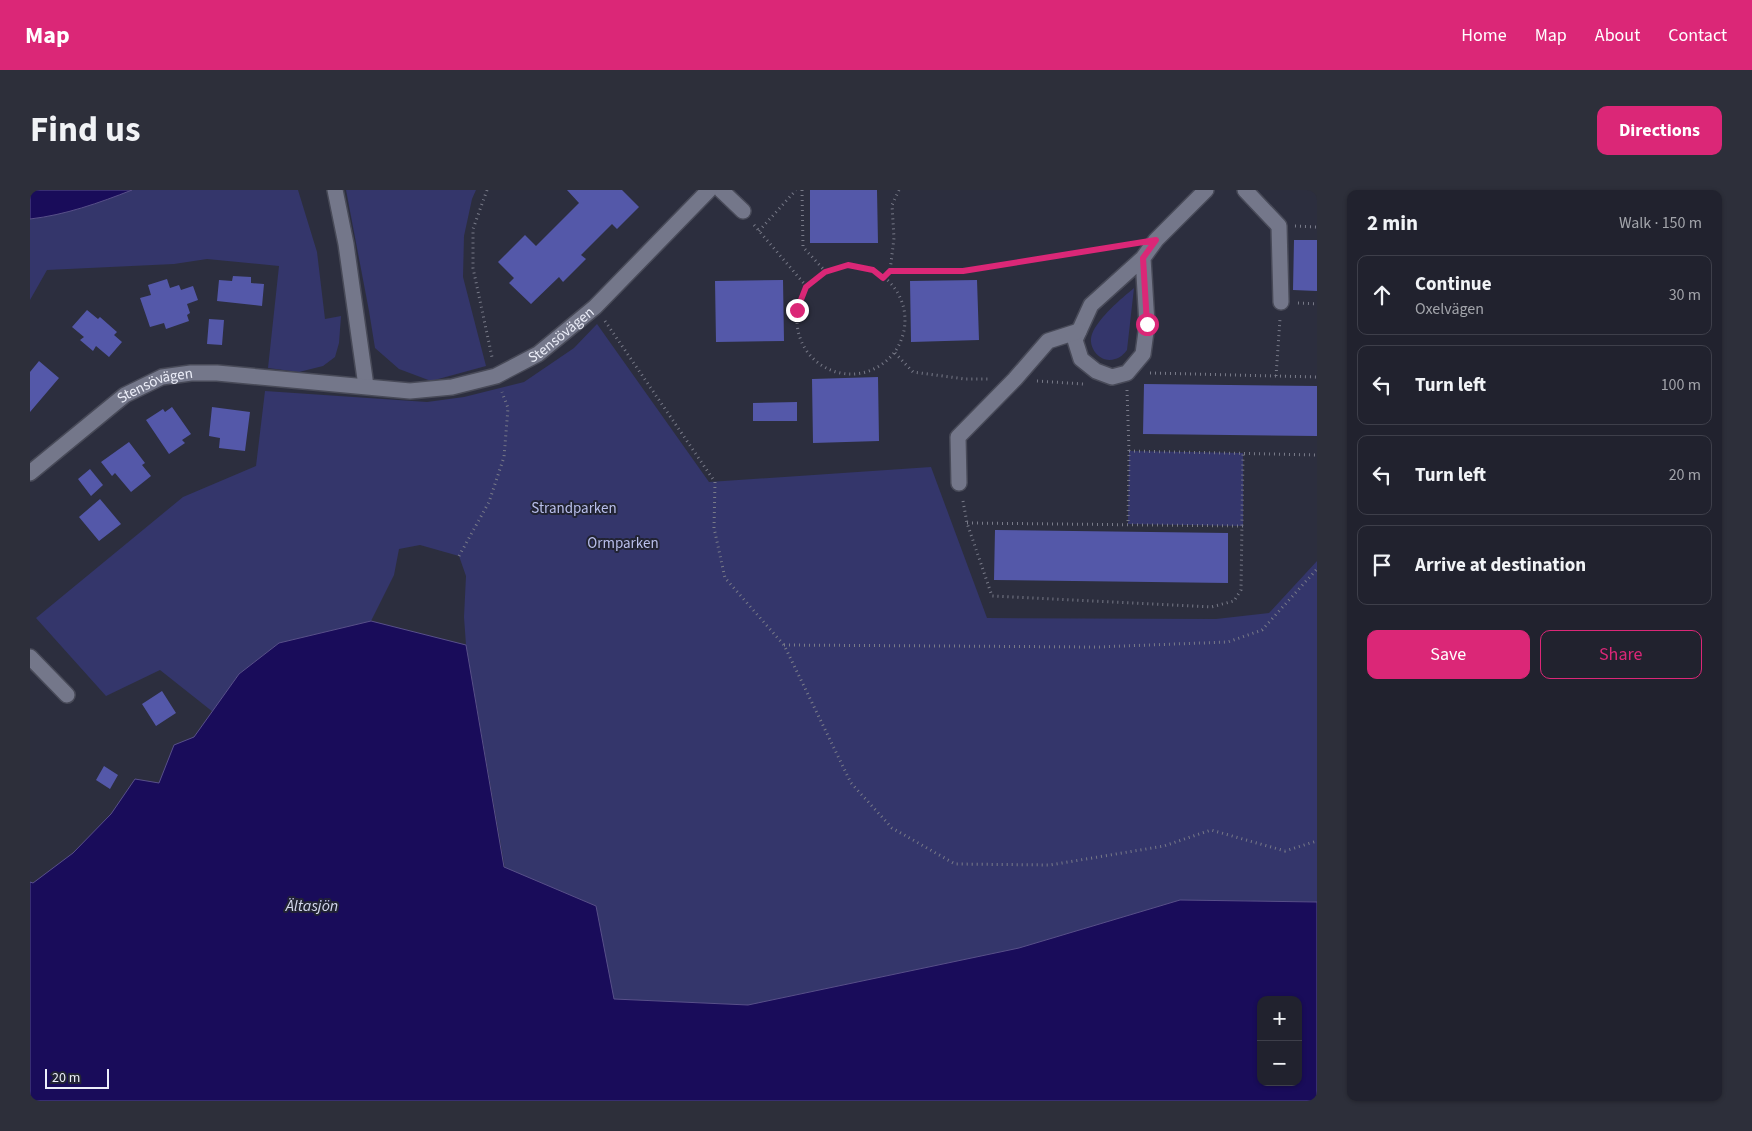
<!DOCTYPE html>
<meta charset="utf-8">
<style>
body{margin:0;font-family:"Source Sans 3",sans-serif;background:#2d2f3a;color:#f1f3f6}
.controls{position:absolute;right:15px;bottom:15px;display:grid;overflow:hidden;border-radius:10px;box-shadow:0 1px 4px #0004}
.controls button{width:45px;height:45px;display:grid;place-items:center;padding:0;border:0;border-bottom:1px solid #3e3f4a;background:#21222e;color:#f1f3f6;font:25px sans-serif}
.scale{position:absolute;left:15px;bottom:12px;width:64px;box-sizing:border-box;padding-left:5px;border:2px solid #eceef9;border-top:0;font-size:14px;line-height:18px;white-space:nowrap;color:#eceef9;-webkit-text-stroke:4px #222434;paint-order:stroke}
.stop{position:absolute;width:15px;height:15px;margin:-11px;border:4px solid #db2777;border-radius:50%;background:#fff}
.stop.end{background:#db2777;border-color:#fff;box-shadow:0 1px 5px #0008}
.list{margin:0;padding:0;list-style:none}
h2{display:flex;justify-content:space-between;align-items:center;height:65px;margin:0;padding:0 20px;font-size:21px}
h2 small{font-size:16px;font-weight:400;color:#a2a4aa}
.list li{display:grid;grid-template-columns:32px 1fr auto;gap:15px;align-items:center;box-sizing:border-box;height:80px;margin:0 10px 10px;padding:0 10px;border:1px solid #3e3f4a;border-radius:10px}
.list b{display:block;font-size:19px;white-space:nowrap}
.list p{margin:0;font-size:16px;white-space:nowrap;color:#a2a4aa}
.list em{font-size:16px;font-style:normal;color:#a2a4aa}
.actions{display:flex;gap:10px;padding:15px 20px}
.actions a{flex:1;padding:11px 0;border:1px solid #db2777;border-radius:10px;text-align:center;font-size:18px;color:#db2777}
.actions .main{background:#db2777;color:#fff}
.icon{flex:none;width:28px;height:28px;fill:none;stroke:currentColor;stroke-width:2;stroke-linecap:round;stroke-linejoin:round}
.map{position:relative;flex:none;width:1287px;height:911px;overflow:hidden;border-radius:10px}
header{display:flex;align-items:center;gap:30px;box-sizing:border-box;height:70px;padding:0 25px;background:#db2777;color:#fff}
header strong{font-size:24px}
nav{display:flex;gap:28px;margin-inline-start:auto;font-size:18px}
.intro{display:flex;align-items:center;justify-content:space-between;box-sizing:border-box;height:120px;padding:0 30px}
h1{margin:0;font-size:35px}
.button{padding:12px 22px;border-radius:10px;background:#db2777;color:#fff;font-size:18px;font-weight:700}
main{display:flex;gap:30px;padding:0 30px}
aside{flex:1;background:#21222e;border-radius:10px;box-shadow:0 1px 4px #0004}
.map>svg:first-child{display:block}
.green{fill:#34366b}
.water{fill:#190c5a;stroke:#58508a;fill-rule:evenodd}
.building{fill:#5458a9}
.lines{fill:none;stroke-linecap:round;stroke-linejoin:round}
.minor-casing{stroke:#484a58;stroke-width:18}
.path{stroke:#787a88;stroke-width:3;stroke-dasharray:1 4;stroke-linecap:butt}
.minor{stroke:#74778a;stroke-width:15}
.route{stroke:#db2777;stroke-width:6}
.labels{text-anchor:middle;stroke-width:4;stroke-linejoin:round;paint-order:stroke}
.street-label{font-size:15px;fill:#eceef9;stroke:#222434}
.park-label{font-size:15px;fill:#b9bfeb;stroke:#222434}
.water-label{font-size:16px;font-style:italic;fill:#d4d8ee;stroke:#222434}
</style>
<header>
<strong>Map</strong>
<nav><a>Home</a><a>Map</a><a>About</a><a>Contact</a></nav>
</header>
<div class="intro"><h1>Find us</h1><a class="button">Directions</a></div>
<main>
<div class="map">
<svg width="1287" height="911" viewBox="0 0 1287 911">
<rect width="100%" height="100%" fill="#2c2e3e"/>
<path class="green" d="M102,0H268L287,62L295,129L311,126L309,153L305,167L293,176L269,182L238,178L249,76L177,69L144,74L17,80L0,110V29C35,25 69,13 102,0Z
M316,0H446L442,9L434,46L433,87L456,176L401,191L369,179L345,158L339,121Z
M1104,98L1097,160C1094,164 1090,168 1085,169C1070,174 1057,157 1062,144C1069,127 1091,109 1104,98Z
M567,134L679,292L901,277L957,428L1186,429L1239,423L1287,371V712L1150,710L989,758L718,815L583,809L566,716L475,678L436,455L434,427L436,386L429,366L390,355L369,359L364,385L341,431L249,453L209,484L183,522L130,480L76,506L6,428L153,307L226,276L235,201L397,212L434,207L494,192L544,158Z
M1099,261L1213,263V336L1098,334Z"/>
<path class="water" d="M0,0H102C69,13 35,25 0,29Z
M341,431L436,455L474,677L566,716L584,809L718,815L989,758L1150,710L1287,712V911H0V692L3,693L43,663L81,624L105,589L129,593L144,555L164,547L209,484L249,453ZM1231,810H1268V892H1231Z"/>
<path class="building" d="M537,0H592L609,17L587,39L582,34L551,65L556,69L533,92L529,87L501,114L479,93L484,88L468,72L495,45L506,56L549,13Z
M780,0H847L848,53H780Z
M1264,50H1287V101L1263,100Z
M203,86L221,87V93L234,94L232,116L187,111L189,90L202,91Z
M137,89L140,98L149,95L151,100L163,96L168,110L157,114L160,123L157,125L159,131L136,139L134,133L120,137L110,108L121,105L118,95Z
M753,90L754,151L686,152L685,91Z
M947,90L949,150L881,152L880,91Z
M57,120L68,129L70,127L87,142L84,145L92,152L79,167L66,156L63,161L50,150L54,147L42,137Z
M179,129L194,130L192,155L177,154Z
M9,171L29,188L0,222V182Z
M848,187L849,251L783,253L782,189Z
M1114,194L1287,196V246L1113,244Z
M767,212V231H723V213Z
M142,217L161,244L152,250L155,253L139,264L116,230L133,219L135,222Z
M182,217L220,222L215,261L189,258L190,248L179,246Z
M99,252L115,273L112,275L121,286L101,302L85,283L82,286L71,272Z
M60,279L73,295L61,306L48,289Z
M70,309L91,334L69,351L49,327Z
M965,340L1198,343V393L964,390Z
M132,501L146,523L126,536L112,514Z
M74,576L88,585L80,599L66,590Z"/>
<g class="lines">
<defs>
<g id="minor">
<path d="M305,0L316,54L336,196"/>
<path d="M691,0L713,21"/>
<path d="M1215,0L1249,36L1251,112"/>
<path d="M1113,68L1117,134L1113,164L1097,183L1082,187L1066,181L1051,169L1045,150L1061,115L1113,68L1126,50L1176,0"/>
<path id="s1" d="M0,283L95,205L132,187L161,183H187L380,201L422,197L466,186L508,164L565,117L679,0"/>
<path d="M929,293L928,247L985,189L1018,151L1049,141"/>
<path d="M0,467L37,505"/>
</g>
</defs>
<use href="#minor" class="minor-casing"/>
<path class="path" d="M457,0L443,39V78L462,167
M772,0L773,57L795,81
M869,0L862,15L864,48L860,81H933L1101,54
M724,35L777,97
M1265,36L1287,37
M729,41L766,0
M767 130a54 54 0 1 1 108 0a54 54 0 1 1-108 0Z
M1268,113L1287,114
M575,131L685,292L684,338L695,388L754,455L821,593L862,638L925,674L1020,675L1134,656L1181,640L1255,661L1287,651
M865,163L883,182L935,189H960
M1120,183L1287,187
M1246,186L1250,129
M1007,191L1053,194
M1097,200L1099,261L1098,334
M1099,261L1287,265
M933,311L937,333L962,406L1181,417L1204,411L1211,400L1213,263
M937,333L1213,336
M429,366L459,312L474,267L478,218L472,202
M754,455L1067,457L1198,452L1232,440L1287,379"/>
<use href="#minor" class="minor"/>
</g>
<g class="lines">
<path class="route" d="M767,120L776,97L795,82L818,75L843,80L853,88L860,81H933L1126,50L1113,68L1117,134"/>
</g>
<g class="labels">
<g class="street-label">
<text dy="5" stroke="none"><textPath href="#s1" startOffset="578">Stensövägen</textPath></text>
<text dy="5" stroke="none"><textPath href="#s1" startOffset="155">Stensövägen</textPath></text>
</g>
<g class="park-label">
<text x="544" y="323">Strandparken</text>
<text x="593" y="358">Ormparken</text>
</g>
<g class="water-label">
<text x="282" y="721">Ältasjön</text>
</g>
</g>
</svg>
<div class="controls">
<button>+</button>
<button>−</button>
</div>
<div class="scale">20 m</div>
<div class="stop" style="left:1117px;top:134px"></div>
<div class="stop end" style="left:767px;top:120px"></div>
</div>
<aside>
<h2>2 min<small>Walk · 150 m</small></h2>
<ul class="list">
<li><svg class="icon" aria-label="ahead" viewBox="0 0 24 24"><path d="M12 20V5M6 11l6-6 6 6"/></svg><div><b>Continue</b><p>Oxelvägen</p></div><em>30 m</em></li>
<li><svg class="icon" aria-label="left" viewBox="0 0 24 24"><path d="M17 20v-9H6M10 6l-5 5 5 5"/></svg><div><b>Turn left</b></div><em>100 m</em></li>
<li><svg class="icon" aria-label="left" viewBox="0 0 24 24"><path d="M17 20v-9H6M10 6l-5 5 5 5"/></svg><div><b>Turn left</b></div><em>20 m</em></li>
<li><svg class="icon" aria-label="arrive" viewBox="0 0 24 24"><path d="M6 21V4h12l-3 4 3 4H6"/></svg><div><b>Arrive at destination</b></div></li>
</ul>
<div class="actions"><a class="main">Save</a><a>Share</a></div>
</aside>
</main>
